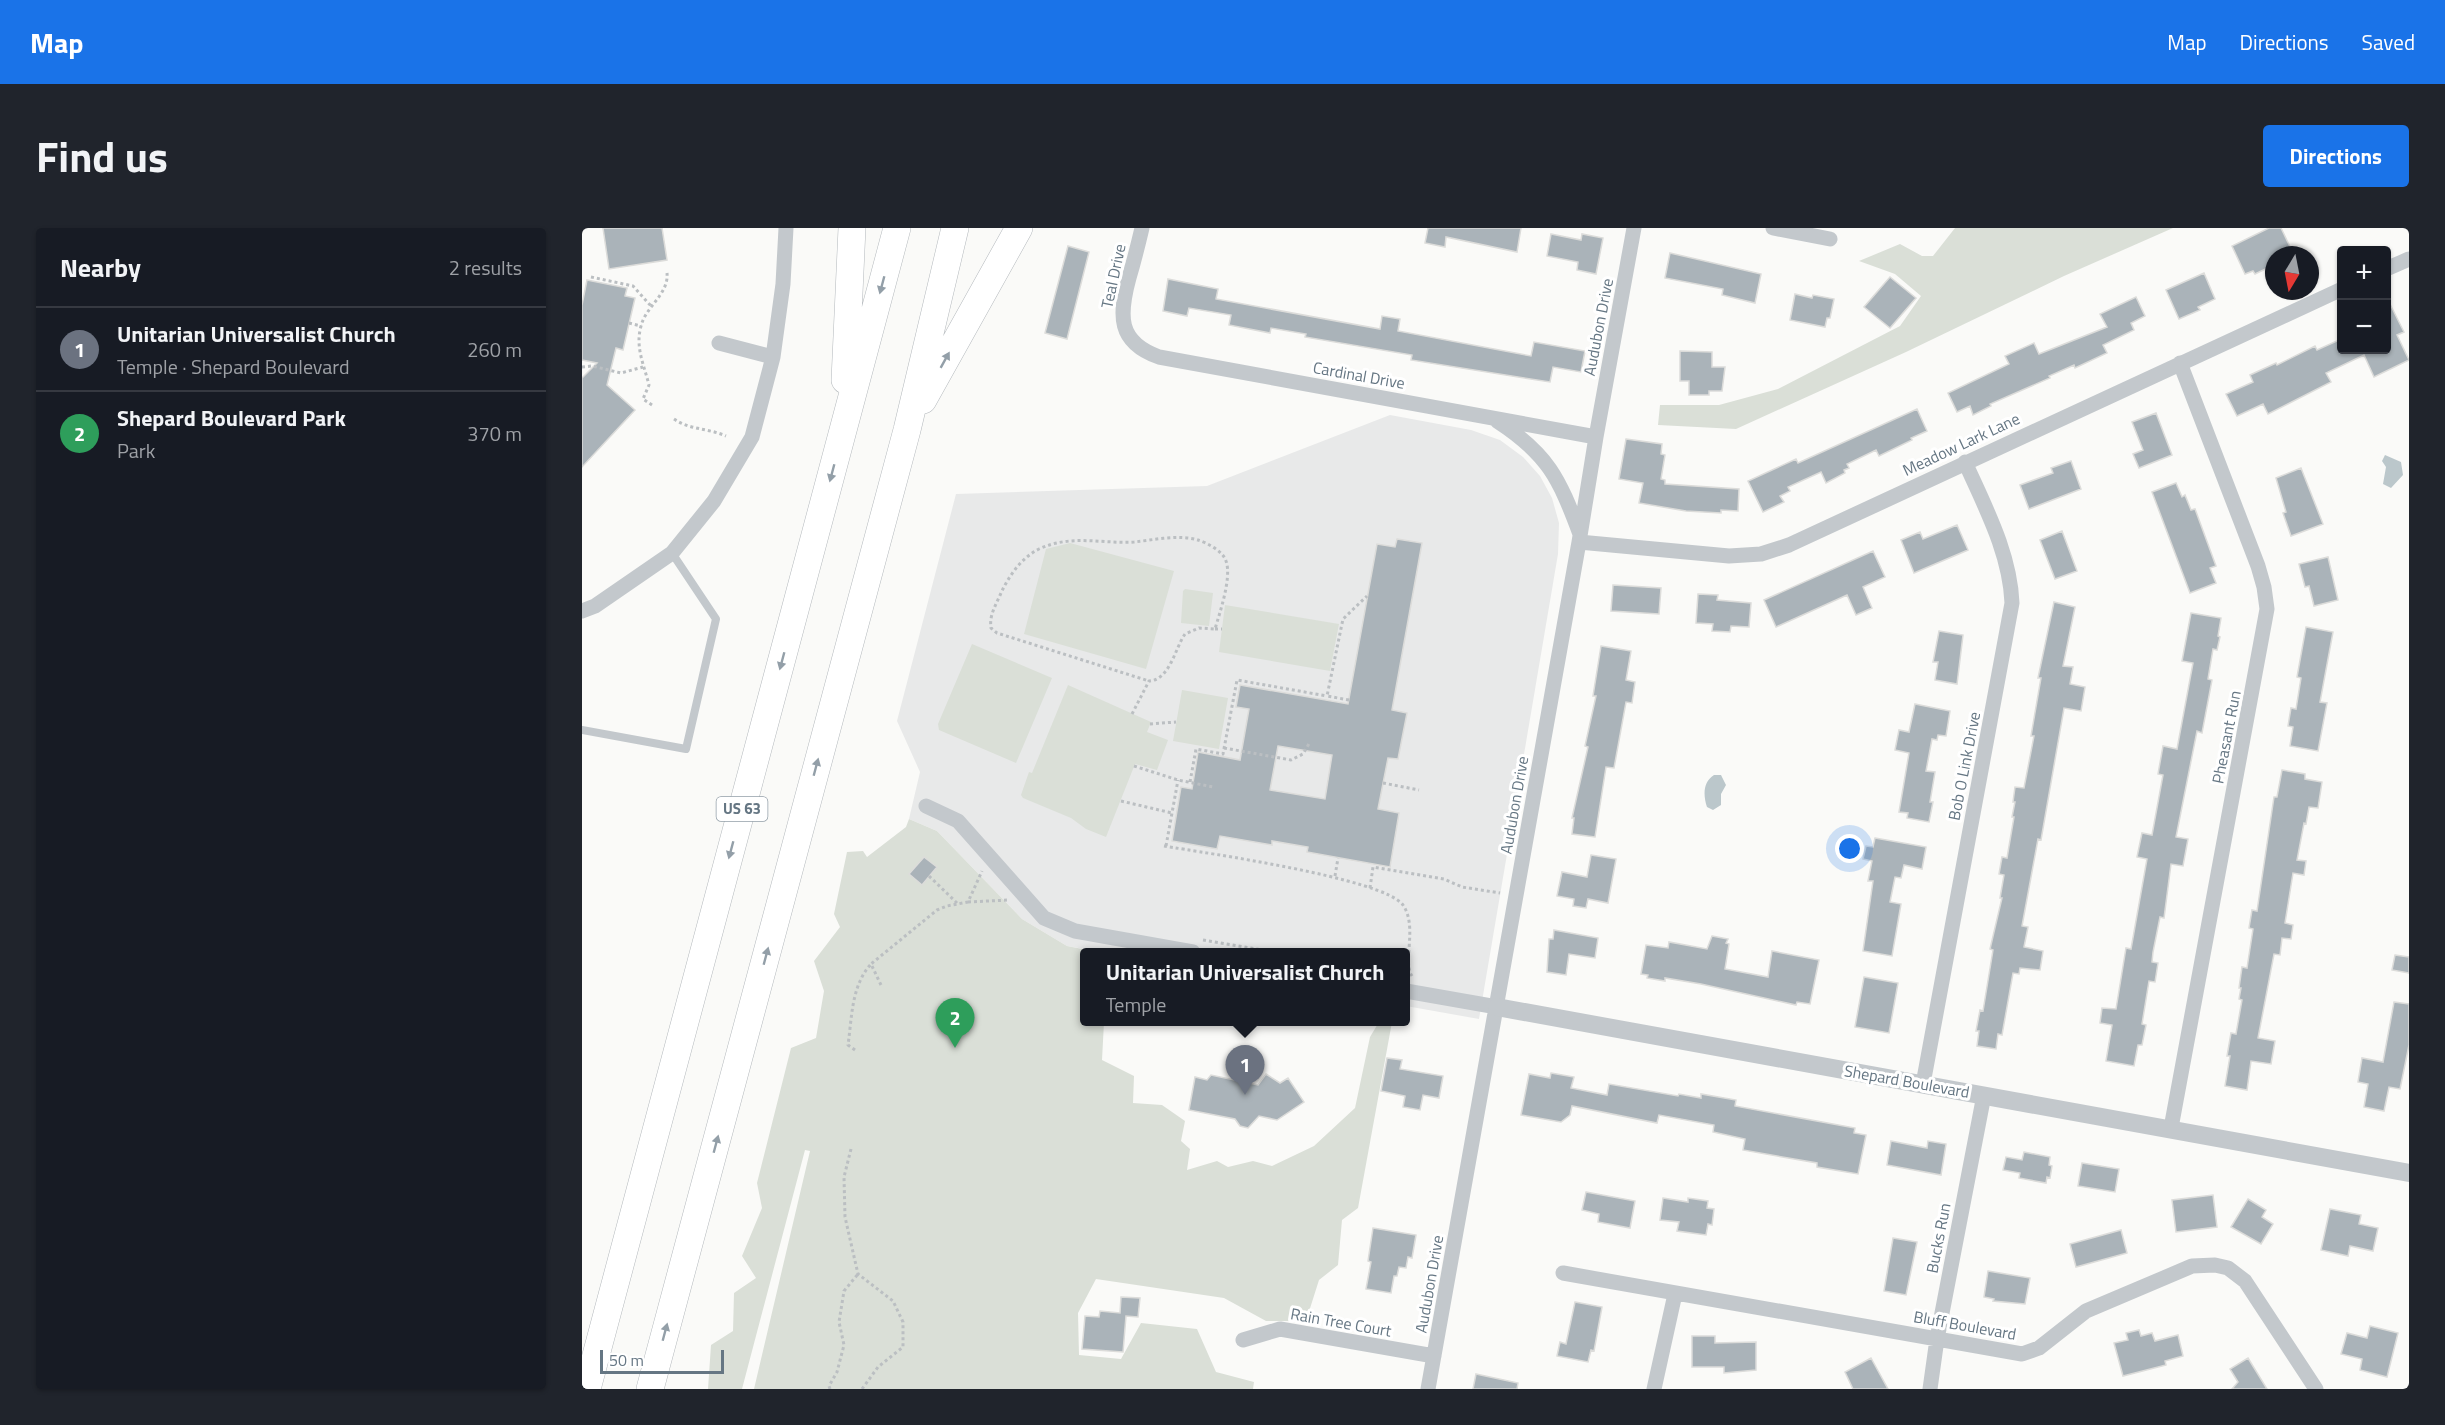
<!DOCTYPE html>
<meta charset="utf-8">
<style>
body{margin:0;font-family:"Titillium Web",sans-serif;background:#20242c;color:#f1f3f6}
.controls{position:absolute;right:18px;top:18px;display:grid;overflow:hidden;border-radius:6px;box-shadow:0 2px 4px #0004}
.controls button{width:54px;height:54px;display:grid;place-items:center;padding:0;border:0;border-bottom:2px solid #363941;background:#171b24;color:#f1f3f6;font:30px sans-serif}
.compass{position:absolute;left:1683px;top:18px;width:54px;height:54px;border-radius:50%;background:#171b24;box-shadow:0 2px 4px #0004;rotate:190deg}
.scale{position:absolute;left:18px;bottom:15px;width:124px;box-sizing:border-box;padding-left:6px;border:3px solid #657683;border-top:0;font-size:16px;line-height:21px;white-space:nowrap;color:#657683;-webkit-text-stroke:4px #fff;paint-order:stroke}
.you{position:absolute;left:1268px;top:621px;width:21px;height:21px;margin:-15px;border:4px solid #fff;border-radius:50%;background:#1a73e8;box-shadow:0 0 0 9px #1a73e833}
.badge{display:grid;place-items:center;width:39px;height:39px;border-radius:50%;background:#1a73e8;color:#fff;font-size:20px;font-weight:700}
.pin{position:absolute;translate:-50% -50px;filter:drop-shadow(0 2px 3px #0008)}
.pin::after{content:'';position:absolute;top:32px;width:21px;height:18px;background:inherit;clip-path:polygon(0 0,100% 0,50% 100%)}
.popup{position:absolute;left:498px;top:720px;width:330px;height:78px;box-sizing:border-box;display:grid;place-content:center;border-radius:6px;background:#171b24;filter:drop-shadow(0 2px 4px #0005);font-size:20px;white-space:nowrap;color:#9ea1a6}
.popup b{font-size:22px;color:#f1f3f6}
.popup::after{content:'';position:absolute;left:50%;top:100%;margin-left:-12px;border:12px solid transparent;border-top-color:#171b24}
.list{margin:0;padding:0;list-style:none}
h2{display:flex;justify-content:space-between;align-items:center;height:78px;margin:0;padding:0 24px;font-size:26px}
h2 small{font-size:20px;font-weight:400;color:#9ea1a6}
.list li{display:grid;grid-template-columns:39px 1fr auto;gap:18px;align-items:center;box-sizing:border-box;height:84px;padding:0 24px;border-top:2px solid #363941}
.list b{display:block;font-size:22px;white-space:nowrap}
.list p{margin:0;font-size:20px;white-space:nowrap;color:#9ea1a6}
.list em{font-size:20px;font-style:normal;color:#9ea1a6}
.map{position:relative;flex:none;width:1827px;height:1161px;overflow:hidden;border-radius:6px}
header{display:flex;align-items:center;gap:36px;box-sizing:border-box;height:84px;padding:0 30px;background:#1a73e8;color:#fff}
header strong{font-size:28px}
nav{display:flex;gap:33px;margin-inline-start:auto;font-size:21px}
.intro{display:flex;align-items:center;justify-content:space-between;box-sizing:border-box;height:144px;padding:0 36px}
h1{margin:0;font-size:42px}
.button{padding:15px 27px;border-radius:6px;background:#1a73e8;color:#fff;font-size:21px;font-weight:700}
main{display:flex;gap:36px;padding:0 36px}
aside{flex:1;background:#171b24;border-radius:6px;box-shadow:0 2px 4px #0004}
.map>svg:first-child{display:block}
.built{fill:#e8e9e9}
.green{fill:#dadfd7}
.water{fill:#bbc7cb}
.building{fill:#aab3b9;stroke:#dcdcda;stroke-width:1.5;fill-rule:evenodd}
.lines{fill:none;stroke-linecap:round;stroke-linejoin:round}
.motorway-casing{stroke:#b4b9bd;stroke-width:28}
.path{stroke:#bbbfc2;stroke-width:3;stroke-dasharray:3 3;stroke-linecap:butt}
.service{stroke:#c3c8cc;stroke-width:8}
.minor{stroke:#c3c8cc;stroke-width:15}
.tertiary{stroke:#c3c8cc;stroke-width:18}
.motorway{stroke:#fff;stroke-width:27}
.oneway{fill:#939fa8}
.labels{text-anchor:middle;stroke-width:6;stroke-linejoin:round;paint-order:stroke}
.shield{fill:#fff;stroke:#939fa8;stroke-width:1.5}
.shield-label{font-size:15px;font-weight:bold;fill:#657683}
.street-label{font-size:16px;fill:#657683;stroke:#fff}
</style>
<header>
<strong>Map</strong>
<nav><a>Map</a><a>Directions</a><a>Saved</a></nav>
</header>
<div class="intro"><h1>Find us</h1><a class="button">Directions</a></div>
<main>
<aside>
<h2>Nearby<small>2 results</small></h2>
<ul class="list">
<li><span class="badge" style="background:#6b7280">1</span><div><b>Unitarian Universalist Church</b><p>Temple · Shepard Boulevard</p></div><em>260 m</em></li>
<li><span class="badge" style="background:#2e9e5b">2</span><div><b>Shepard Boulevard Park</b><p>Park</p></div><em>370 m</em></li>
</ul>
</aside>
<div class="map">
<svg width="1827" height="1161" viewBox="0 0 1827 1161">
<rect width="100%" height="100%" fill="#fafaf8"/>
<path class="built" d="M808,187L889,202L918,212L941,229L958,248L970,270L977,295L976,326L897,791L824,778V724H519L485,718L440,691L355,603L327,591L338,544L315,493L374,266L625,258Z"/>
<path class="green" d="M1373,0H1591L1482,48L1324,124L1154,201L1076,197L1078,177H1137L1196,161L1318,98L1339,68L1313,46L1277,33L1318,16L1340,28H1351Z
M488,315L592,343L564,441L442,406L464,321Z
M603,361L631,365L627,398L599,395L601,363Z
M643,377L757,396L748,443L637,424Z
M390,416L470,450L434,535L357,502L356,496Z
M486,457L569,494L565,504L586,512L575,542L553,536L524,609L504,601L489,590L441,570L439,567L447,544L450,545Z
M600,462L646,470L637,521L591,513Z
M327,591L355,603L440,691L485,718L516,724H502V794H522L520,832L552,848L551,875L580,877L603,893L599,913L608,921L605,942L635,933L646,939L671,933L690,938L732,918L773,880L788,809L797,794H810L776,980L760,992L756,1037L737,1052L724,1093H684L642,1070L514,1051L496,1085L497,1127L539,1131L559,1095L615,1101L634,1144L672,1154L671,1161H172L228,923L223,922L160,1161H126L129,1117L151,1103L152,1065L174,1050L160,1028L180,980L175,955L209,820L234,810L242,763L232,733L258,699L252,686L265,624L281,623L285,629L324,599Z"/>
<path class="water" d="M1803,227L1819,234L1821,247L1809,260L1801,256L1804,239L1800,233Z
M1132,547H1139L1144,557L1139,566V577L1131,582L1125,579C1121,567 1121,554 1132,547Z"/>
<path class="building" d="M21,0H80L85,32L27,41Z
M846,0H939L935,24L864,9L863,19L843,15Z
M1687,0H1699L1712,27H1692V37L1673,46L1671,43L1663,46L1650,18Z
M969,6L999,12L1000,6L1021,10L1014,46L995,42L996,34L965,28Z
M486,18L507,24L485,111L463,105Z
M1088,25L1179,46L1173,75L1140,67L1141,61L1083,50Z
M1622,45L1633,71L1616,79L1618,82L1597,91L1584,62Z
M1308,49L1334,70L1308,100L1282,79Z
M586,51L636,61L634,71L798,101L800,88L818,91L816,103L949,128L952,114L1003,123L999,144L971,139L968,154L829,132L830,127L723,109L724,106L689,100L688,105L647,97L649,87L607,80L605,88L581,83Z
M5,52L45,60L43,68L53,70L41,122L34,120L25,157L53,182L0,239V150L15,135L0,132V77Z
M1213,66L1230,70L1231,67L1252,71L1248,90H1245L1243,99L1208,92Z
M1804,68L1822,104L1815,107L1827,132L1792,149L1782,127L1744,145L1749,154L1686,186L1681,176L1655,188L1644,166L1671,154L1668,147L1694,135L1695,137L1733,118L1735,122L1759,111L1760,122H1804Z
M1554,69L1563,88L1549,95L1552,102L1521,117L1525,125L1493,140L1492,137L1467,148L1468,150L1408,176L1409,178L1391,187L1388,178L1375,184L1366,165L1427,136L1423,128L1452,115L1457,126L1525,99L1518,86Z
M1098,123L1130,124V139H1143L1140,163H1127V167H1107V153H1098Z
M1335,181L1345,203L1329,210L1330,212L1297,228L1294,222L1265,236L1267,240L1262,242L1263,245L1244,255L1239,244L1206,259L1208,263L1198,268L1202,274L1181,284L1166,253L1214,231L1216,235Z
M1574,185L1590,227L1557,240L1551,226L1561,222L1550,194Z
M1044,211L1080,216L1079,226L1083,227L1079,251L1083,252V256L1157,261L1156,283L1139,282V285L1104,283L1057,275L1061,255L1037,251Z
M1489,233L1499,261L1447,281L1438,257L1471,245L1469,240Z
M1719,240L1741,296L1709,308L1701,285L1704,284L1694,250Z
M1594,255L1600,269L1603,267L1609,282L1613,281L1634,338L1628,340L1634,355L1608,365L1570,264Z
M1375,297L1386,322L1332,345L1319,312L1338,304L1341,311Z
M1480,303L1495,343L1473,351L1458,312Z
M815,311L840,315L810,482L825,485L816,531L806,530L796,581L817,585L808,639L725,624L726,619L690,613V617L638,608L635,621L590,613L599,559L610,561L616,524L658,532L667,481L654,479L658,457L766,476L795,316L813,319ZM696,518L750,527L743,571L688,562Z
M1291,323L1303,349L1281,359L1290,380L1274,387L1265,367L1194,399L1182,372Z
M1746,329L1756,372L1732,378L1727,358L1723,359L1717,336Z
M1031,357L1079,360L1077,386L1029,383Z
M1116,366L1136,367L1135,372L1169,375L1167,399L1149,398L1148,404L1130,403L1131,396L1114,395Z
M1472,374L1493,379L1481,438L1491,439L1488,456L1503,459L1499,483L1482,480L1459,612L1456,611L1440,698L1446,699L1442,719L1461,723L1458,742L1438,740L1437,746L1431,745L1420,807L1416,806L1414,821L1395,818L1397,803H1394L1398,782L1401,783L1411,722L1408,721L1420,670H1418L1422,647L1417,646L1420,629L1425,630L1432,589H1430L1433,574H1431L1433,559L1442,560L1452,508H1449L1459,450H1456Z
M1609,385L1639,390L1636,408L1638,409L1635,422L1631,421L1626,451L1630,452L1620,505L1615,503L1594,609L1606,611L1601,638L1589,636L1582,690L1578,689L1571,724L1570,734L1576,735L1573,754L1567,753L1560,796L1564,797L1560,817H1556L1552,838L1524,833L1530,797L1518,795L1520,780L1534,781L1544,720L1549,721L1565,631L1555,629L1560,605L1570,607L1581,547L1576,546L1581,518L1595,521L1611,435L1600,433Z
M1724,399L1751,404L1738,474L1745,475L1736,523L1708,518L1711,499L1706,498L1709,480L1714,481L1719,450L1715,449Z
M1357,403L1381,407L1375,456L1353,452L1356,434H1351Z
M1019,418L1049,423L1044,452L1053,454L1050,475L1044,474L1032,540L1024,539L1013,609L990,606L992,590H990L1006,519L1003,518L1014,468H1011Z
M1333,476L1368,483L1364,508L1356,507L1355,512L1350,511L1344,543L1353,544L1348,574H1351L1347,594L1325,590L1326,585L1317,584L1327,525L1313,522L1317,502L1327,504Z
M1700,542L1723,546V551L1740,554L1736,580L1727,579L1724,596L1722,595L1715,632L1724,633L1722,647L1711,645L1703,695L1711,697L1709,711L1700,710L1698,727L1692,726L1676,810L1693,813L1689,836L1669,833L1665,862L1643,858L1648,828H1645L1649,805L1654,806L1660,772L1657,771L1659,760H1657L1660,739L1665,740L1671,701L1667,700L1670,682L1675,683L1692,569H1695Z
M1293,610L1344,619L1340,641L1322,637L1319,650L1313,649L1308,674L1319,676L1310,728L1281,723L1291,653H1286L1290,633L1281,631L1284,618L1291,619Z
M1009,627L1034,631L1026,675L1006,671L1004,680L991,678L992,671L975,668L980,644L1005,649Z
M342,629L355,639L340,657L327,646Z
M972,702L1016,710L1013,730L987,726L984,747L965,744L967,711H971Z
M1130,708L1146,711L1144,715L1147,716L1143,741L1186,749L1190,723L1237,732L1228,776L1215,774L1214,777L1119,756L1083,750V753L1065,750L1066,747L1059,746L1064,717L1086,720L1087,714L1125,721Z
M1813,727L1827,729V745L1810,742Z
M1282,749L1316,755L1307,805L1273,799Z
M1812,774L1827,776V817L1818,861L1807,859L1802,883L1782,879L1786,856L1776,854L1780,830L1801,834Z
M805,830L820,832L818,841L861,848L857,870L841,867L838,882L821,879L823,868L799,863Z
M969,845L992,849L989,860L1025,867L1027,856L1096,868L1097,866L1119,870V866L1154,872L1153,878L1273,900L1272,905L1284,907L1276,946L1235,939V935L1161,922L1163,911L1131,904L1132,897L1077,887L1075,895L990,878L988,887L979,894L939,887L947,846L968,850Z
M684,846L698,855L706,850L722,874L695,892L677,888L666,900L658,898L653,891L607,882L613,849L625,852L629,847L676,857Z
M1309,913L1345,920L1346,913L1364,916L1359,947L1305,937Z
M1442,924L1468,929L1467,937L1470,938L1468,950L1465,949L1464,955L1437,950L1438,945L1421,942L1424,929L1440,932Z
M1500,935L1537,941L1533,964L1496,958Z
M1004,964L1053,973L1048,1000L1016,994L1017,986L1000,982Z
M1631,967L1635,999L1594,1004L1590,972Z
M1081,970L1106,974V970L1126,973L1125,980L1132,981L1130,997L1126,996L1124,1007L1095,1003L1097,994L1078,992Z
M1666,971L1684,982L1680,989L1691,996L1679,1016L1649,999Z
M1748,981L1779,987L1777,996L1796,1000L1791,1023L1768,1018L1766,1028L1739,1022Z
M791,1000L834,1007L830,1030L826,1029L824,1040L817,1039L815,1048H812L809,1065L784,1061L789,1034L786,1033Z
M1539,1002L1545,1025L1494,1039L1488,1016Z
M1311,1010L1335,1014L1324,1067L1302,1063Z
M1406,1043L1448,1050L1443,1076L1411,1073L1412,1071L1402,1069Z
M539,1069L558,1070L556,1089L544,1088L541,1124L500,1121L503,1088L517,1089L518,1083L538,1085Z
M993,1074L1020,1079L1012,1123L1009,1122L1006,1134L975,1128L978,1114L984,1116Z
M1788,1098L1816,1105L1805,1149L1778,1142L1780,1131L1759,1126L1765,1105L1785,1110Z
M1557,1102L1559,1108L1570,1105L1573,1113L1596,1107L1601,1128L1583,1133L1584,1137L1541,1148L1532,1115L1546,1112L1544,1105Z
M1110,1108H1133V1115L1174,1114V1142L1142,1145V1139H1110Z
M1289,1130L1306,1161H1271L1263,1144Z
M1666,1130L1685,1161H1650L1656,1154L1648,1141Z
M894,1146L936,1155L935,1161H891Z"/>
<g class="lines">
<defs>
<path id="motorway" d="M263,152L270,0
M341,172L437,0
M5,1161L315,0
M68,1161L325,202L373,0"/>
</defs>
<use href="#motorway" class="motorway-casing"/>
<path class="path" d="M9,49L51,58L69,78
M47,95L59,98
M0,139L10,138L39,145L61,139
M70,177L61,171L67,157C62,137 53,119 59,98C64,78 87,66 85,45
M92,191C108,202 126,200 144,208
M633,401H640
M767,472L745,468L761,391L785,368
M550,486L567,453C588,452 593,420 603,406L617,400L633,401C638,384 650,349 644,333C641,323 625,315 616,312C596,306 572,312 552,314C519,316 489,306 457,321C439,330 427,348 419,365C414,377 407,387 409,400L415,405L567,453
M568,496L594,494
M642,520L709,532L721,526L728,514
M552,538L596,552L631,559
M608,554L614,521L641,526L655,452L745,468
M801,555L837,562
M539,573L590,585
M582,618C623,625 801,650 821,677C836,699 820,734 830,748
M584,618L596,552
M347,648L375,675
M753,648L756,630
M788,660L791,639L862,651L880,659L918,665
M386,674L427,672
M621,712L693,724
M299,757L289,736L355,682L365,678L386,674L400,643
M273,822L266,817C270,790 269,758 289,736
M269,921L262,949L263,989L276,1046L311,1073L321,1094V1119L296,1139L280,1161
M248,1161L247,1158L255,1144L262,1117L257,1094L262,1063L276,1046"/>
<path class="service" d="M0,502L104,521L134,391L90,325"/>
<path class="minor" d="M560,0C556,17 552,33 547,50C537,87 535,114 577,129L1014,209
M1191,0L1248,11
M1804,41L1827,31
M137,115L191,129
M915,193C966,226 977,250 998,306
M997,314L1147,328L1179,326L1207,317L1760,61
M0,383L13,378L90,325L132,273L170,209L191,129L201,56L204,0
M344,578L376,593L462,690L493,703L611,724
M824,763L915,779
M1341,856L1430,375C1428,325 1403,279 1383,234
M1589,900L1685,381L1682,359L1676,338L1598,135
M981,1045L1440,1126L1457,1120L1504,1083L1610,1038L1633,1037L1646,1040L1663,1053L1734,1161
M661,1112L698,1101L852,1128
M846,1161L997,314L1014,209L1052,0
M1072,1161L1093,1066
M1348,1161L1355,1111L1402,867"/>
<path class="tertiary" d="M915,779L1827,945"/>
<use href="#motorway" class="motorway"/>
</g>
<defs><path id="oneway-solid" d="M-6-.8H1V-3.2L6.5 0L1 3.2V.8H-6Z" transform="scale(1.5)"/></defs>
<g class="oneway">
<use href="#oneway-solid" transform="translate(300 57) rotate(105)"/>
<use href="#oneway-solid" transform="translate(363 132) rotate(-61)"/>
<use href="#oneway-solid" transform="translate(250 245) rotate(105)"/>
<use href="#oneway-solid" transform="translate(200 433) rotate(105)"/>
<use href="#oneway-solid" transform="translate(234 539) rotate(-75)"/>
<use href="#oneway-solid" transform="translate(149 622) rotate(105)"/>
<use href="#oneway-solid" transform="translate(184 728) rotate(-75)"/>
<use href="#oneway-solid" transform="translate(134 916) rotate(-75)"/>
<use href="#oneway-solid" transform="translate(83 1104) rotate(-75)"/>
</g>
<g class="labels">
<rect class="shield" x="134.5" y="569" width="51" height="24" rx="4.5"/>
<g class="shield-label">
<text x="160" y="586">US 63</text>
</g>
<g class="street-label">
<text transform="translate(531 48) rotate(-78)" y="6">Teal Drive</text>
<text transform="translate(1016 99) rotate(-79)" y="6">Audubon Drive</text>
<text transform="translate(777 147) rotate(10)" y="6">Cardinal Drive</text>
<text transform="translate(1379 216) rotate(-25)" y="6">Meadow Lark Lane</text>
<text transform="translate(1644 509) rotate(-79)" y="6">Pheasant Run</text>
<text transform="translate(1382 538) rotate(-79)" y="6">Bob O Link Drive</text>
<text transform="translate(932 577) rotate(-80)" y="6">Audubon Drive</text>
<text transform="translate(1325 853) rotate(10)" y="6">Shepard Boulevard</text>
<text transform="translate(1356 1010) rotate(-79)" y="6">Bucks Run</text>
<text transform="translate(847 1056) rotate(-80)" y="6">Audubon Drive</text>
<text transform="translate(759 1094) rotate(10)" y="6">Rain Tree Court</text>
<text transform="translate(1383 1097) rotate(10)" y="6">Bluff Boulevard</text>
</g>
</g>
</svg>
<div class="controls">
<button>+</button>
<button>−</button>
</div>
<svg class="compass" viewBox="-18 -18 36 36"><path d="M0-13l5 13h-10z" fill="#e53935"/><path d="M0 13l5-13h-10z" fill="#9ea1a6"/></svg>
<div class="scale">50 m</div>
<div class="you"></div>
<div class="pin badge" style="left:663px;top:867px;background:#6b7280">1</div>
<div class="popup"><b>Unitarian Universalist Church</b>Temple</div>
<div class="pin badge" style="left:373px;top:820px;background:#2e9e5b">2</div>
</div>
</main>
